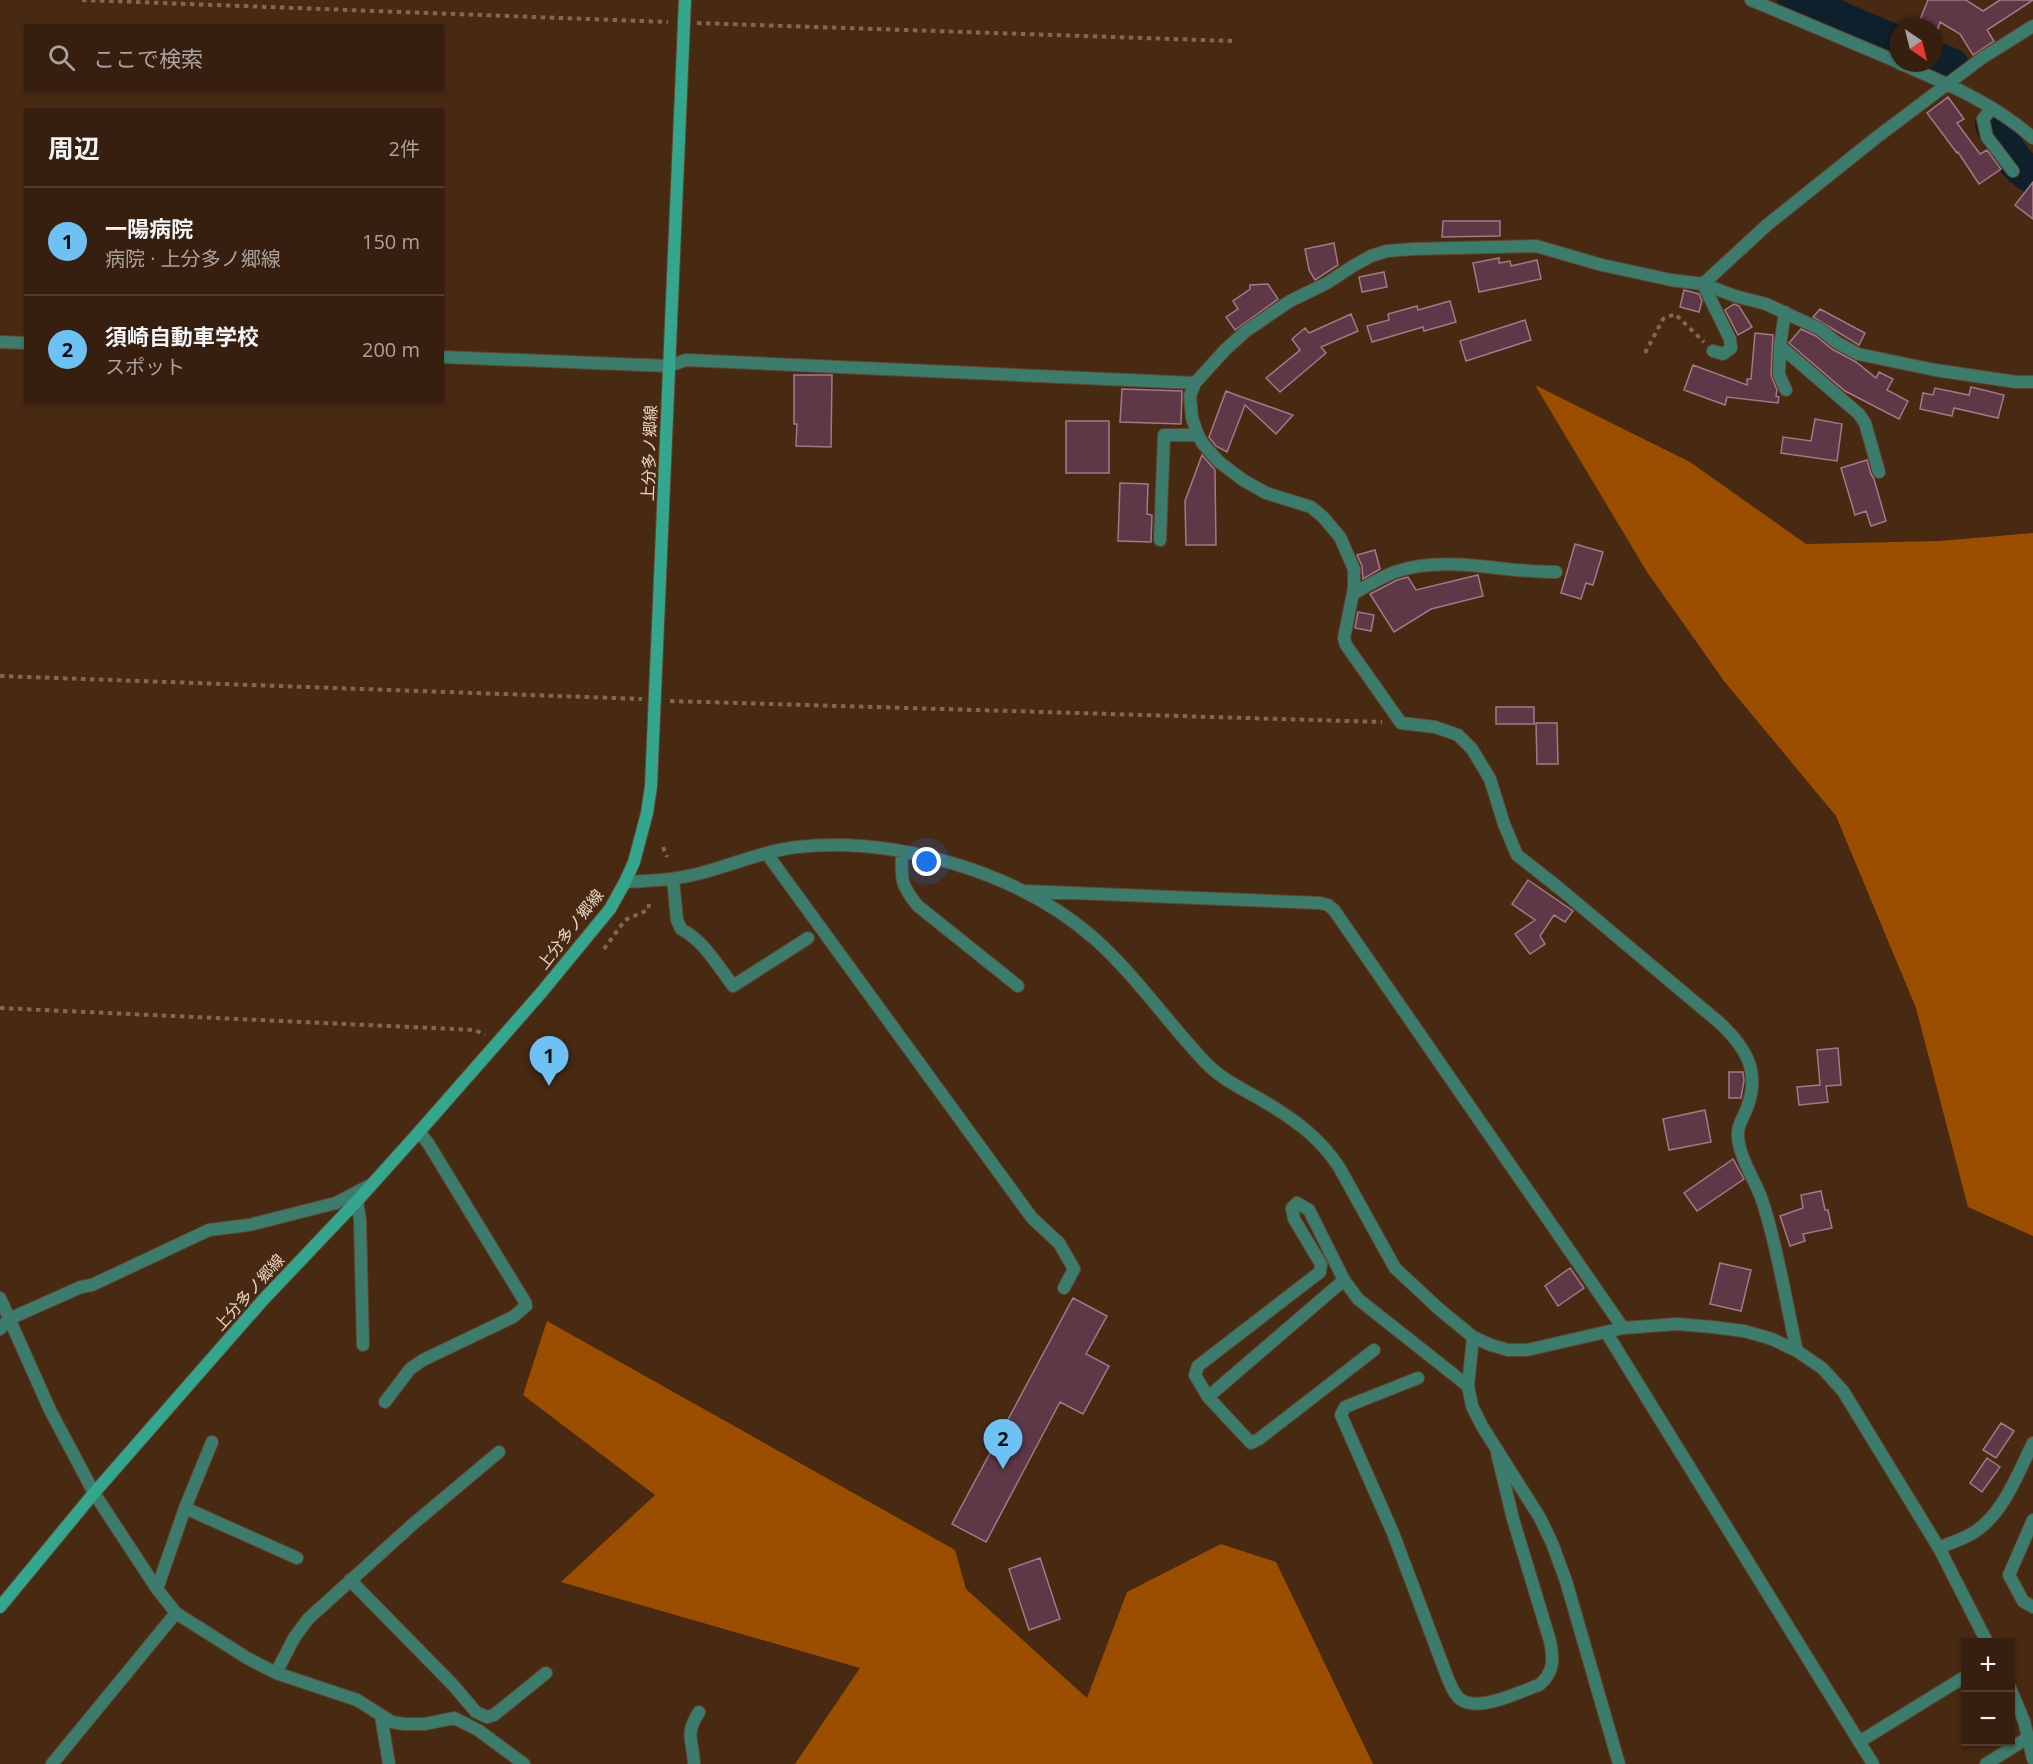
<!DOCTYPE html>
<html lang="ja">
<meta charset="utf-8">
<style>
body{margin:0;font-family:"Open Sans","Noto Sans JP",sans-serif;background:#412c1c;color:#f1f3f6}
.controls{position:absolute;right:18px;bottom:18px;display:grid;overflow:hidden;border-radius:0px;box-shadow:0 2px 4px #0004}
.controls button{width:54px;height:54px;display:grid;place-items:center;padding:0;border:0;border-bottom:2px solid #503d2e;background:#361f0e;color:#f1f3f6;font:30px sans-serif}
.compass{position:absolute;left:1889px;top:18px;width:54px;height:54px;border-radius:50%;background:#361f0e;box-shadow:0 2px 4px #0004;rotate:145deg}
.you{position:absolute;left:927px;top:862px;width:21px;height:21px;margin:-15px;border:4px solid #fff;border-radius:50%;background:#1a73e8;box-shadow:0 0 0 9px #1a73e833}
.badge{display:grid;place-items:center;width:39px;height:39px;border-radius:50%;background:#6dc2f3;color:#111;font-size:20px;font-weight:700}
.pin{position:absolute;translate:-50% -50px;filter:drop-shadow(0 2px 3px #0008)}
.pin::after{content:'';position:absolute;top:32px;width:21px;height:18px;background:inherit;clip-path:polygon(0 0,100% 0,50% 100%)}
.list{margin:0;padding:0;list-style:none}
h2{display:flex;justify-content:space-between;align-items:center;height:78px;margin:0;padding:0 24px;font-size:26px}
h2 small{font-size:20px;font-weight:400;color:#aaa29e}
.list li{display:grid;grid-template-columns:39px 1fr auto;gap:18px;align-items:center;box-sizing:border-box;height:108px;padding:0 24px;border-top:2px solid #503d2e}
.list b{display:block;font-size:22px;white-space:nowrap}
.list p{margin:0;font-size:20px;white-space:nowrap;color:#aaa29e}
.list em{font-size:20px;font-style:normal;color:#aaa29e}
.icon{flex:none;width:33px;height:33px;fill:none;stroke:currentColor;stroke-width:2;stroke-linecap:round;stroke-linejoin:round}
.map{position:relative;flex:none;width:2033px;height:1764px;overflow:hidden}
.search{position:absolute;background:#361f0e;box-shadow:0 2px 4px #0004;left:24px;top:24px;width:420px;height:66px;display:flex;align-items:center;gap:15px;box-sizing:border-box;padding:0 21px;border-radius:0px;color:#aaa29e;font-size:22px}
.panel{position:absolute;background:#361f0e;box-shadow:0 2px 4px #0004;left:24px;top:108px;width:420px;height:294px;border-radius:0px}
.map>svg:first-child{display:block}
.forest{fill:#9b4e00}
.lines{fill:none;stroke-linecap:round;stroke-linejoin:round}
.river{stroke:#0e202b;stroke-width:36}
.building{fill:#5e3847;stroke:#a37887;stroke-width:1.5}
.service-casing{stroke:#61442f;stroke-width:14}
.minor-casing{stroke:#61442f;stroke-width:14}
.secondary-casing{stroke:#61442f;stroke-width:14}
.path{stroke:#826754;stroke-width:4;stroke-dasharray:4.5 4.5;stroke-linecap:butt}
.service{stroke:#3c7c6d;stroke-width:12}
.minor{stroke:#3c7c6d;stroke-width:12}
.secondary{stroke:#33a68d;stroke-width:12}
.labels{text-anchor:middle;stroke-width:5;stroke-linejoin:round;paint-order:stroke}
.street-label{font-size:16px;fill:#e7d3c6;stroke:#482912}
</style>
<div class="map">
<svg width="2033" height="1764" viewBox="0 0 2033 1764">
<rect width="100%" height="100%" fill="#482912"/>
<path class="forest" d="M1535,385L1690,462L1806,544L1939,541L2033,533V1236L1968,1207L1916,1008L1836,816L1724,681L1647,572Z
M547,1321L955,1550L966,1589L1087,1698L1127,1592L1221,1544L1276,1562L1373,1764H795L860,1668L561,1582L655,1495L523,1395Z"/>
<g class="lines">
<path class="river" d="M1795,0L1898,44
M1934,59L1951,66
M1993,125C2004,144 2013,165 2033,176"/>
</g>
<path class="building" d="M1928,0H1966L1983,11L2000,0H2033L1987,30L1994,41L1973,55L1960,34L1940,22L1938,29L1919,22Z
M1948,97L1964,119L1957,123L1980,154L1987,150L2001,169L1979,184L1958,152L1957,153L1927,113Z
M2033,182V219L2015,205Z
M1443,221H1500V236L1442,237Z
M1334,243L1338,265L1315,280L1309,270L1305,249Z
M1499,258V263L1510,261L1511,266L1537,260L1541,279L1479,292L1473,263Z
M1384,272L1387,287L1362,292L1359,277Z
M1268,284L1278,299L1235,330L1226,317L1238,309L1233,301L1250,289V285Z
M1684,290L1699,294L1702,301L1699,312L1680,307Z
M1450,301L1456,322L1424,331L1423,327L1372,342L1367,326L1389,320L1388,314L1417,306L1418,310Z
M1734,304L1739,306L1752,327L1738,335L1725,310Z
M1820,309L1865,333L1859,345L1813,317Z
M1351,314L1358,331L1321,347L1326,353L1280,392L1266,378L1300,350L1292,339L1305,328L1309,333Z
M1525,320L1531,340L1466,361L1460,341Z
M1801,329L1816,336L1832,349L1856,362L1876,378L1879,372L1893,379L1887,390L1908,401L1899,419L1845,391L1789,343Z
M1755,333L1773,335L1771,375L1777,390L1776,396L1779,397L1778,403L1727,397L1725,405L1684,390L1693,365L1747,385V379H1751Z
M794,375H832L831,447L796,446L797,424H794Z
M1971,387L2004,395L1998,418L1954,408L1952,416L1920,409L1923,393L1933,395L1935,388L1969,395Z
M1122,389L1182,391L1181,424L1120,422Z
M1226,391L1239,396L1293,415L1276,434L1245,405L1227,452L1216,446L1209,437Z
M1815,419L1842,424L1837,461L1781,453L1783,437L1811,441Z
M1066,421H1109V473H1066Z
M1202,455L1215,470L1216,545H1186L1185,501Z
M1867,460L1871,474L1874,479L1886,521L1871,526L1866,511L1855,515L1841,468Z
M1120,483L1148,484L1147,514L1152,515L1151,542L1118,541Z
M1575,544L1603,552L1593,585L1586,583L1581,599L1561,593Z
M1375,550L1380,569L1363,579L1362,566L1357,555Z
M1478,575L1483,596L1431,609L1394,632L1370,594L1397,580L1408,577L1416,590Z
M1358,612L1374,615L1371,631L1355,628Z
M1496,707H1534V724H1496Z
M1536,723H1557L1558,764H1537Z
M1528,880L1573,911L1565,922L1554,915L1540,936L1545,944L1530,954L1515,934L1535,920L1512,904Z
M1838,1048L1841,1085L1826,1086L1828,1102L1799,1105L1797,1087L1820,1085L1817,1050Z
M1729,1072H1743L1744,1081L1741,1098H1729Z
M1705,1110L1711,1142L1669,1150L1663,1119Z
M1733,1159L1744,1179L1697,1211L1684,1193Z
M1821,1191L1825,1210H1828L1832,1228L1803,1234L1805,1241L1790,1246L1780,1216L1803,1208L1801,1195Z
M1720,1263L1751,1270L1741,1311L1710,1304Z
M1570,1268L1584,1288L1558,1306L1545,1286Z
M1073,1298L1107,1316L1086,1354L1109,1366L1083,1414L1060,1402L986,1542L952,1524Z
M2001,1423L2014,1431L1996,1458L1983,1450Z
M1987,1458L2000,1467L1982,1492L1970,1483Z
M1040,1558L1060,1619L1029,1630L1009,1569Z"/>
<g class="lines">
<defs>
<path id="service" d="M1992,108L1983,119L1987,137L2013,171
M767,854L1032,1218L1059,1243L1074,1269L1064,1288
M81,1287L92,1285L209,1230L249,1225L336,1203
M1374,1350L1259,1439L1251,1443L1208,1397L1195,1375L1198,1366L1320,1272L1321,1264L1294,1219L1292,1208L1297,1203L1309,1210L1344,1280L1358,1299L1468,1386
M1208,1397L1344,1280
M212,1442L185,1508L297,1558"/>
<path id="minor" d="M1751,0L1898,62
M1899,63C1946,83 1995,104 2033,138
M1703,284L1767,225L1877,137L1982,58L2033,26
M1703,284L1730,339L1731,348L1723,354L1713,351
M1785,312L1780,346L1859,414L1865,423L1879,472
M0,342L26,343
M1780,346L1779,375L1786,390
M442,357L669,366L686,360L1195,383
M1160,540L1164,435H1198
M1353,594C1367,586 1382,576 1398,571C1449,555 1504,573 1556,572
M902,852C901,879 900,884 918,906L1018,986
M673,879L677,920L681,929C704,941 718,966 733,986L808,938
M625,882C649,881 673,880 697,874C730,866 763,851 797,847C897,836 1021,873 1096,940C1136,976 1168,1023 1205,1062C1222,1080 1243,1089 1265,1102C1294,1119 1320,1138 1339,1167L1395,1268L1439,1309L1473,1337L1491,1345L1508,1350H1527L1623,1328L1677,1324L1712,1327L1744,1331L1772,1339L1797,1351L1822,1368L1843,1391L1939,1548L1987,1642
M1024,891L1320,903L1328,905L1334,910L1623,1328
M357,1201L360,1220L363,1345
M336,1203L372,1184
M0,1298L50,1410L94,1493L157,1589L176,1613L247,1658L276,1673L357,1700L392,1722L404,1724H425L454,1718L478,1730L524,1764
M0,1329L9,1319L81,1287
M1606,1332L1873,1764
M1473,1337L1468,1386L1472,1406L1482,1426L1540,1518L1552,1543L1566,1581L1619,1764
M1797,1351C1786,1303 1778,1249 1763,1203C1757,1183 1743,1165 1739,1144C1735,1125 1743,1121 1748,1105C1760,1070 1745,1047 1721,1024L1559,888L1517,855L1504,824L1490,779L1472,749L1458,735L1435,727L1401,723L1346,645L1344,638L1354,588V569L1340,537L1323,517L1311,507L1266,493L1243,480L1219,462L1203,444L1198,435L1192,418L1190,396L1195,383L1225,350L1246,331L1290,301L1327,283L1353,266L1371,256L1387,251L1414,249L1536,246L1602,265L1671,280L1703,284L1735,296L1766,304L1820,329L1836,342L1858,354L1935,370L2016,382H2033
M1418,1378L1345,1407L1341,1415L1393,1533L1448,1679C1451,1686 1454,1694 1460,1699C1478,1713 1519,1692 1539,1685C1554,1673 1554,1659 1550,1641L1513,1519L1497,1453
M385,1402L410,1369L423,1360L513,1317L526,1306L525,1302L428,1143L419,1132
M2033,1520L2009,1575L2023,1601L2033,1607
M1939,1548C1950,1543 1963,1539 1973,1533C2003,1515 2018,1473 2033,1443
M350,1580L453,1685L476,1712L487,1717L494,1715L546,1673
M157,1589L185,1508
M276,1673L294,1638L308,1619L413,1524L499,1452
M2010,1688L2024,1721L2033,1759
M381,1716L389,1764
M1859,1742L1966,1676
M52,1764L176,1613
M694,1764C693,1739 684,1736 699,1712
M1986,1764L2029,1737"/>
<path id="secondary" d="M0,1607L94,1493L263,1300L357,1201L419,1132L541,993L610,909L625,882L634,862L647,813L651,786L685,0"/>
</defs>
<use href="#service" class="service-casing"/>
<use href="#minor" class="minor-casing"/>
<use href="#secondary" class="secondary-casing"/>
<path class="path" d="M82,0L668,22
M697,23L1232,41
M1645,353L1663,319L1675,314L1704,342
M0,676L642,699
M670,701L1382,722
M663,847L667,857
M604,949L625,920L648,910L649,904
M0,1008L475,1030L485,1035"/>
<use href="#service" class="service"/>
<use href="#minor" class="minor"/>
<use href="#secondary" class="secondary"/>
</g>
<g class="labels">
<g class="street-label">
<text transform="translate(649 453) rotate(-88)" y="6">上分多ノ郷線</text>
<text transform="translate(570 929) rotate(-52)" y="6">上分多ノ郷線</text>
<text transform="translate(249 1292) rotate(-48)" y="6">上分多ノ郷線</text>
</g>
</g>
</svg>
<div class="controls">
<button>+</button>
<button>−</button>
</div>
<svg class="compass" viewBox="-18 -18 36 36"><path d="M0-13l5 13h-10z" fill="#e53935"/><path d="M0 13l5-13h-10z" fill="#aaa29e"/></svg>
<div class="you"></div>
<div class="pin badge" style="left:549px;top:1086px">1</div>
<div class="pin badge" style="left:1003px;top:1469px">2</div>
<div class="search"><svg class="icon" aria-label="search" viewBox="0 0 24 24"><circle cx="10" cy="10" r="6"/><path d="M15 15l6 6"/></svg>ここで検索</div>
<section class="panel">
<h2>周辺<small>2件</small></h2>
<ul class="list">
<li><span class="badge">1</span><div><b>一陽病院</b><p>病院 · 上分多ノ郷線</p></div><em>150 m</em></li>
<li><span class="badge">2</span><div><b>須崎自動車学校</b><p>スポット</p></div><em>200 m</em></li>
</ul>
</section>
</div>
